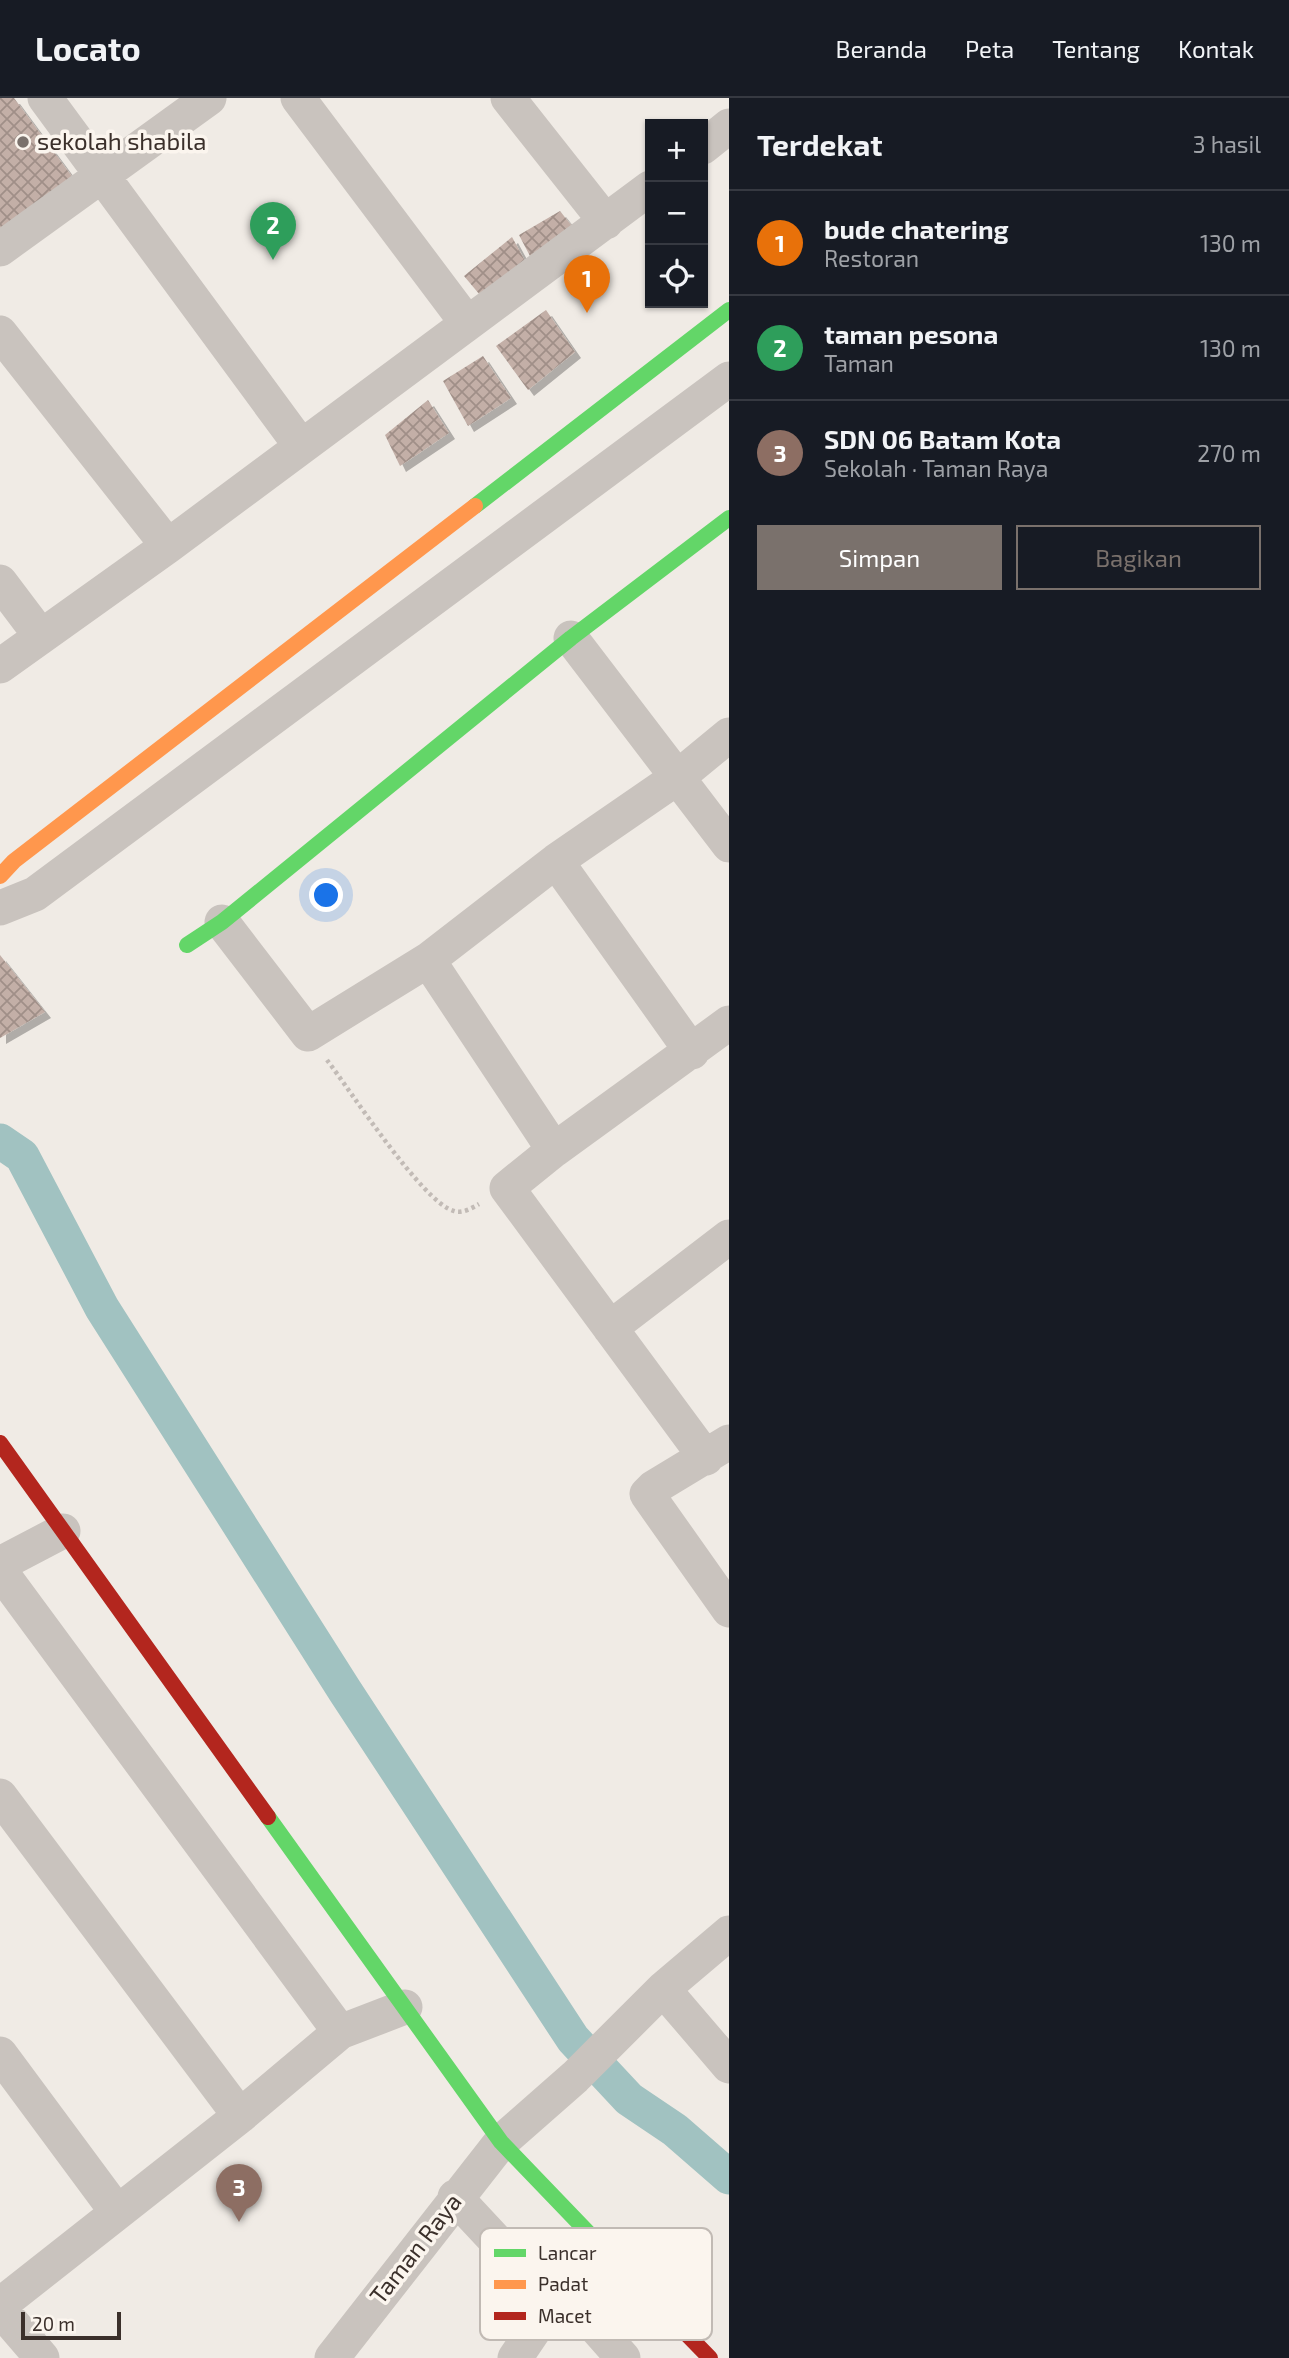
<!DOCTYPE html>
<html lang="id">
<meta charset="utf-8">
<style>
body{margin:0;font-family:"Exo 2",sans-serif;background:#242831;color:#f1f3f6}
.controls{position:absolute;right:21px;top:21px;display:grid;overflow:hidden;border-radius:0px;box-shadow:0 2px 5px #0004}
.controls button{width:63px;height:63px;display:grid;place-items:center;padding:0;border:0;border-bottom:2px solid #363941;background:#171b24;color:#f1f3f6;font:35px sans-serif}
.scale{position:absolute;left:21px;bottom:18px;width:100px;box-sizing:border-box;padding-left:7px;border:4px solid #3b302b;border-top:0;font-size:19px;line-height:24px;white-space:nowrap;color:#3b302b;-webkit-text-stroke:5px #fbf5ee;paint-order:stroke}
.you{position:absolute;left:327px;top:798px;width:24px;height:24px;margin:-18px;border:5px solid #fff;border-radius:50%;background:#1a73e8;box-shadow:0 0 0 10px #1a73e833}
.badge{display:grid;place-items:center;width:46px;height:46px;border-radius:50%;background:#7a716c;color:#fff;font-size:23px;font-weight:700}
.pin{position:absolute;translate:-50% -58px;filter:drop-shadow(0 2px 4px #0008)}
.pin::after{content:'';position:absolute;top:37px;width:24px;height:21px;background:inherit;clip-path:polygon(0 0,100% 0,50% 100%)}
.list{margin:0;padding:0;list-style:none}
h2{display:flex;justify-content:space-between;align-items:center;height:91px;margin:0;padding:0 28px;font-size:30px}
h2 small{font-size:23px;font-weight:400;color:#9ea1a6}
.list li{display:grid;grid-template-columns:46px 1fr auto;gap:21px;align-items:center;box-sizing:border-box;height:105px;padding:0 28px;border-top:2px solid #363941}
.list b{display:block;font-size:26px;white-space:nowrap}
.list p{margin:0;font-size:23px;white-space:nowrap;color:#9ea1a6}
.list em{font-size:23px;font-style:normal;color:#9ea1a6}
.actions{display:flex;gap:14px;padding:21px 28px}
.actions a{flex:1;padding:16px 0;border:2px solid #7a716c;border-radius:0px;text-align:center;font-size:24px;color:#7a716c}
.actions .main{background:#7a716c;color:#fff}
.icon{flex:none;width:38px;height:38px;fill:none;stroke:currentColor;stroke-width:2;stroke-linecap:round;stroke-linejoin:round}
.map{position:relative;flex:none;width:729px;height:2260px;overflow:hidden}
header{display:flex;align-items:center;gap:42px;box-sizing:border-box;height:98px;padding:0 35px;background:#171b24;border-bottom:2px solid #363941}
header strong{font-size:33px}
nav{display:flex;gap:38px;margin-inline-start:auto;font-size:24px}
main{display:flex}
aside{flex:1;background:#171b24}
.map>svg:first-child{display:block}
.lines{fill:none;stroke-linecap:round;stroke-linejoin:round}
.canal{stroke:#a1c2c1;stroke-width:35}
.building{fill:url(#building-cross-hatch);filter:url(#shadow)}
.path{stroke:#c2bbb6;stroke-width:4.5;stroke-dasharray:3.5 3.5;stroke-linecap:butt}
.street{stroke:#c9c3be;stroke-width:35}
.fast{stroke:#63d668;stroke-width:16}
.slow{stroke:#ff974d;stroke-width:16}
.jam{stroke:#b3261e;stroke-width:16}
.poi-dot{fill:#7a716c;stroke:#fbf5ee;stroke-width:2.5}
.labels{text-anchor:middle;stroke-width:7;stroke-linejoin:round;paint-order:stroke}
.poi-label{font-size:24px;fill:#3b302b;stroke:#fbf5ee;text-anchor:start}
.street-label{font-size:24px;fill:#3b302b;stroke:#fbf5ee}
.key{fill:#fbf5ee;stroke:#c1bab4;stroke-width:2}
.key-label{font-size:19px;fill:#3b302b}
</style>
<header>
<strong>Locato</strong>
<nav><a>Beranda</a><a>Peta</a><a>Tentang</a><a>Kontak</a></nav>
</header>
<main>
<div class="map">
<svg width="729" height="2260" viewBox="0 0 729 2260">
<defs>
<pattern id="building-cross-hatch" width="8" height="8" patternUnits="userSpaceOnUse" patternTransform="scale(1.75)"><rect width="8" height="8" fill="#c3afa7"/><path d="M0 0l8 8M0 8l8-8" fill="none" stroke="#a08f88"/></pattern>
<filter id="shadow"><feDropShadow dx="6" dy="6" stdDeviation="0" flood-color="#0004"/></filter>
</defs>
<rect width="100%" height="100%" fill="#f0ebe5"/>
<g class="lines">
<path class="canal" d="M0,1043L22,1058L102,1210L345,1593L573,1941L629,2001L675,2032L729,2079"/>
</g>
<path class="building" d="M0,0H14L79,88L0,138Z
M560,113L579,137L531,160L519,137Z
M512,139L530,172L485,203L464,178Z
M546,212L575,254L528,292L496,248Z
M483,258L511,300L468,328L443,283Z
M428,302L449,335L400,368L385,337Z
M0,857L45,914L0,940Z"/>
<g class="lines">
<path class="path" d="M327,962C350,992 423,1105 454,1113C462,1116 472,1110 479,1106"/>
<path class="street" d="M45,0L301,348
M298,0L467,225
M508,0L606,124
M703,49L729,28
M0,151L209,0
M0,235L168,448
M0,484L40,537
M571,540L729,747
M0,568L168,448L650,90
M556,763L692,954
M0,810L35,796L729,281
M222,824L308,936L428,862L556,763L678,679L729,637
M428,862L554,1052
M610,1230L729,1139
M729,1344L653,1390L647,1396L729,1512
M706,1360L507,1090L554,1052L729,925
M0,1466L63,1433
M0,1473L340,1934
M0,1698L240,2018
M663,1891L729,1968
M0,1956L117,2114
M455,2099L553,2204L584,2216L623,2260
M0,2207L240,2018L340,1934L405,1909
M0,2211L42,2260
M332,2260L501,2044L575,1979L663,1891L729,1835
M515,2260L553,2204"/>
<path class="fast" d="M475,408L729,212
M187,847L222,824L571,540L729,420
M268,1719L501,2044L625,2173"/>
<path class="slow" d="M0,778L14,763L475,408"/>
<path class="jam" d="M0,1345L268,1719
M625,2173L710,2260"/>
</g>
<circle class="poi-dot" cx="23" cy="44" r="7"/>
<g class="labels">
<g class="poi-label">
<text x="37" y="52">sekolah shabila</text>
</g>
<g class="street-label">
<text transform="translate(416 2151) rotate(-52)" y="8">Taman Raya</text>
</g>
</g>
<rect x="480" y="2130" width="232" height="112" rx="10" class="key"/>
<rect x="494" y="2151" width="32" height="8" fill="#63d668"/>
<rect x="494" y="2182" width="32" height="9" fill="#ff974d"/>
<rect x="494" y="2214" width="32" height="8" fill="#b3261e"/>
<g class="key-label">
<text x="538" y="2162">Lancar</text>
<text x="538" y="2193">Padat</text>
<text x="538" y="2225">Macet</text>
</g>
</svg>
<div class="controls">
<button>+</button>
<button>−</button>
<button><svg class="icon" aria-label="locate" viewBox="0 0 24 24"><circle cx="12" cy="12" r="6"/><path d="M12 2v4M12 18v4M2 12h4M18 12h4"/></svg></button>
</div>
<div class="scale">20 m</div>
<div class="you"></div>
<div class="pin badge" style="left:587px;top:215px;background:#e8710a">1</div>
<div class="pin badge" style="left:273px;top:162px;background:#2e9e5b">2</div>
<div class="pin badge" style="left:239px;top:2124px;background:#8d6e63">3</div>
</div>
<aside>
<h2>Terdekat<small>3 hasil</small></h2>
<ul class="list">
<li><span class="badge" style="background:#e8710a">1</span><div><b>bude chatering</b><p>Restoran</p></div><em>130 m</em></li>
<li><span class="badge" style="background:#2e9e5b">2</span><div><b>taman pesona</b><p>Taman</p></div><em>130 m</em></li>
<li><span class="badge" style="background:#8d6e63">3</span><div><b>SDN 06 Batam Kota</b><p>Sekolah · Taman Raya</p></div><em>270 m</em></li>
</ul>
<div class="actions"><a class="main">Simpan</a><a>Bagikan</a></div>
</aside>
</main>
